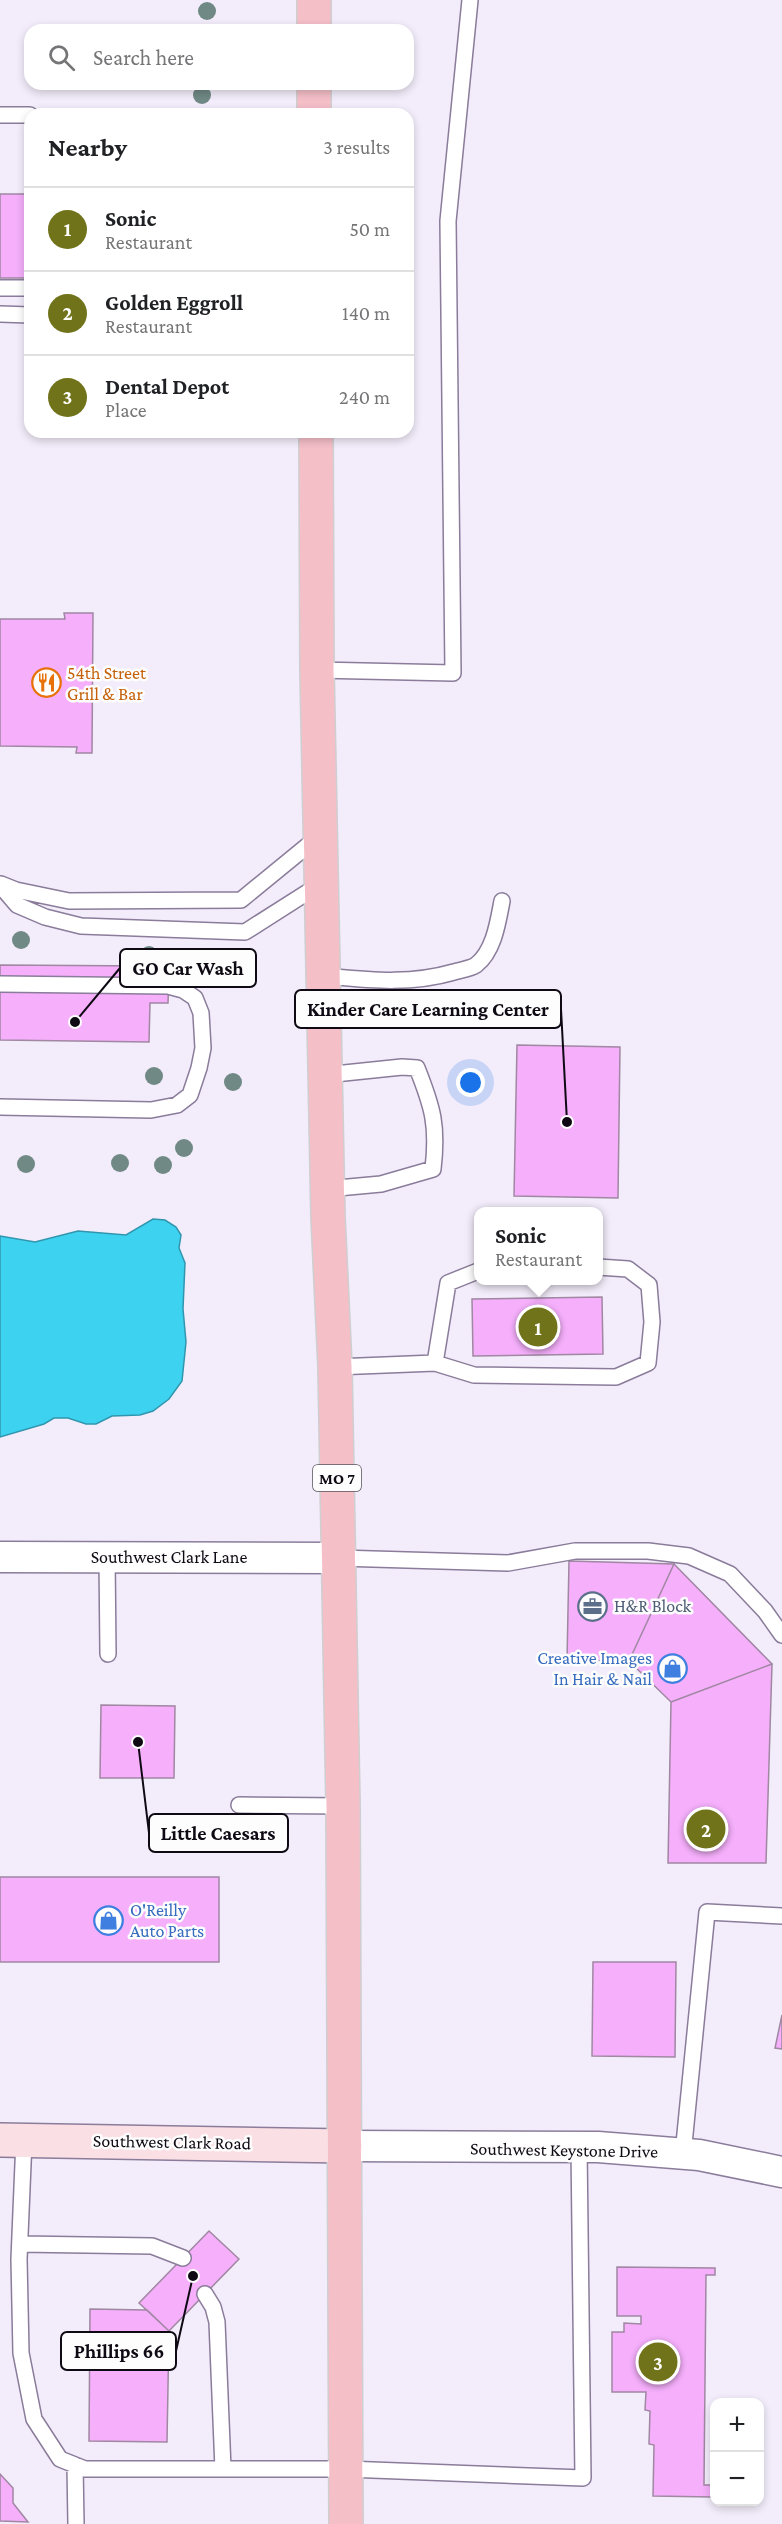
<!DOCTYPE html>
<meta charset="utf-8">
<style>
body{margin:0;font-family:"Crimson Pro",serif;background:#f6f6f6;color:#202124}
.controls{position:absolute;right:18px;bottom:18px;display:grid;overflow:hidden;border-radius:12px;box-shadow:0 3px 9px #0003}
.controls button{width:54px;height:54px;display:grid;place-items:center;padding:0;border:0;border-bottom:2px solid #e0e0e0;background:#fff;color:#202124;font:30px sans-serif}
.you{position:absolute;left:471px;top:1083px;width:21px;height:21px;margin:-15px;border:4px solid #fff;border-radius:50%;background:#1a73e8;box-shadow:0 0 0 9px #1a73e833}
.badge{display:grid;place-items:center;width:39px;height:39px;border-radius:50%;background:#707319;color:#fff;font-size:20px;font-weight:700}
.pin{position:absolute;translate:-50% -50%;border:3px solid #fff;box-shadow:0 2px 6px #0006}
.popup{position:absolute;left:474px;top:1207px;width:129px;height:78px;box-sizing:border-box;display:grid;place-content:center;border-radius:12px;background:#fff;filter:drop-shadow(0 2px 4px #0005);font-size:20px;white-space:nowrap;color:#757577}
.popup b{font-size:22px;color:#202124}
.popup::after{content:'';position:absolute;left:50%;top:100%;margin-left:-12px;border:12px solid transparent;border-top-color:#fff}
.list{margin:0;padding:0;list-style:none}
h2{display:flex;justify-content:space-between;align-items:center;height:78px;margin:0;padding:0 24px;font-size:26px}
h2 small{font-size:20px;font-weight:400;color:#757577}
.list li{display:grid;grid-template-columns:39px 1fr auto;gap:18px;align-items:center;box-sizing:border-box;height:84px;padding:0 24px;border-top:2px solid #e0e0e0}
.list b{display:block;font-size:22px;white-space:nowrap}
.list p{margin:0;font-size:20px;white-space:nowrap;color:#757577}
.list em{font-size:20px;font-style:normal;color:#757577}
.icon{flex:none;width:33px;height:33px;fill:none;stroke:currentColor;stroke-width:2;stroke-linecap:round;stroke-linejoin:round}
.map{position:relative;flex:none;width:782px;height:2524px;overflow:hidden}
.search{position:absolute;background:#fff;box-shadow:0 3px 9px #0003;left:24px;top:24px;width:390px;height:66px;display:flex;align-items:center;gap:15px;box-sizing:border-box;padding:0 21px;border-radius:18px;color:#757577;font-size:22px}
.panel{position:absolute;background:#fff;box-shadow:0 3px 9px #0003;left:24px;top:108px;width:390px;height:330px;border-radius:18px}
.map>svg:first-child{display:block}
.water{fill:#3ed2f1;stroke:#3096ae;stroke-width:1.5}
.building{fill:#f5affb;stroke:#a087a2;stroke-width:1.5}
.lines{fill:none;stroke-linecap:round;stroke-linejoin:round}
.lane-casing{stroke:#8a7c9a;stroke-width:18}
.street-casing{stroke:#8a7c9a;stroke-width:33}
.secondary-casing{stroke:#8a7c9a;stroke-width:36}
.primary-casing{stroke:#cfced0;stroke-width:36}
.lane{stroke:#fff;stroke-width:15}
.street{stroke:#fff;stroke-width:30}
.secondary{stroke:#fadfe4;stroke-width:33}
.primary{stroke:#f5bfc8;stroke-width:33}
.tree{fill:#708985}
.labels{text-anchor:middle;stroke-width:5;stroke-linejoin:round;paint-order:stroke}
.shield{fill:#fdfdfd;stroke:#565259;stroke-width:1.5}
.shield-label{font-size:16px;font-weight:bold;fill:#0e0913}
.food-label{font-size:18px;fill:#c56008;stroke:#fdfdfd;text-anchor:start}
.street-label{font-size:18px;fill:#0e0913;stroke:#fdfdfd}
.service-label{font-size:18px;fill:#4e5e75;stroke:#fdfdfd;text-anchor:start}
.shop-label{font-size:18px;fill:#366cbe;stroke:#fdfdfd;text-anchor:end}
.leader{fill:none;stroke:#0e0913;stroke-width:2}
.callout-dot{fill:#0e0913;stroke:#fdfdfd;stroke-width:2}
.callout{fill:#fdfdfd;stroke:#0e0913;stroke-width:2}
.callout-label{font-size:20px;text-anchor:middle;font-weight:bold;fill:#0e0913}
</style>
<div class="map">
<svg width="782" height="2524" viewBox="0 0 782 2524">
<rect width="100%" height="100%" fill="#f3edfb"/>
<path class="water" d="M153,1219L165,1220L176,1227L181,1235L179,1248L185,1263L183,1309L186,1342L182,1381L169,1399L153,1411L140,1415L112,1416L96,1424H86L68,1418H54L44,1424L0,1437V1236L35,1242L78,1231L126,1235Z"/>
<path class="building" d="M0,194H30V278H0Z
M64,613H93L92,753H76L77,747L0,746V619H65Z
M0,965L150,966V971H169L168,1003H150L149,1042L0,1040Z
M517,1045L620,1047L618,1198L514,1196Z
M602,1297L603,1354L473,1356L472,1299Z
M569,1561L674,1564L629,1661L567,1660Z
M674,1564L772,1664L671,1702L629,1661Z
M772,1664L766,1863H668L671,1702Z
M101,1705L175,1706L174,1778H100Z
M0,1877H219V1962H0Z
M593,1962H676L675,2057L592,2056Z
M782,2015V2049L775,2048Z
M209,2231L239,2259L169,2331L139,2303Z
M617,2267L715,2268V2275H706L704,2485H712V2497L653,2496L654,2445L649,2444L650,2411L645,2410L646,2392H612V2332H624V2323L641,2324V2316H617Z
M90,2309L147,2310L169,2331L167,2442L89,2441Z
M0,2474L13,2488V2503L28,2522L0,2521Z"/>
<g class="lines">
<defs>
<path id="lane" d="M0,115H30
M0,288H30
M0,314L30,315
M317,670L453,673L448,221L470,0
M1,884L16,890L69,901L241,900L318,837
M0,885L17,905L45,917L81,926L245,932L322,883
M324,976C369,980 409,985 454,972C460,970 470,969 476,965C494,951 498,922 502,901
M0,984L168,986L183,990L195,998L201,1013L203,1048L199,1068L190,1095L177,1105L151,1110L0,1107
M325,1075L402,1067L417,1068C433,1108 438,1126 433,1169L381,1184L327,1189
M435,1363L448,1283L478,1271
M335,1367L435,1363L474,1375L616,1377L648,1363L652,1322L649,1285L628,1269L598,1267
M107,1557L108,1654
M339,1558L508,1563L575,1551H648L689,1556L730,1574L765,1611L782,1635
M239,1805L343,1806
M24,2140L19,2259L21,2353L34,2419L60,2459L85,2469H346L583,2478L579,2147
M683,2154L707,1912L782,1916
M20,2244L152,2246L183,2258
M205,2294L213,2307L217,2322L223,2469
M75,2465L76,2524"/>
<path id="street" d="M0,1557L339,1558
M345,2146L598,2147L699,2155L782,2172"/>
<path id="secondary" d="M0,2140L345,2146"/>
<path id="primary" d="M314,0V30
M314,84V114
M316,432L317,670L328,1217L335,1367L343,1806L346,2524"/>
</defs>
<use href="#lane" class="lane-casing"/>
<use href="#street" class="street-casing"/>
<use href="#secondary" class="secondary-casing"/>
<use href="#primary" class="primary-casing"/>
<use href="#lane" class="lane"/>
<use href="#street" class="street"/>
<use href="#secondary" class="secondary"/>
<use href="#primary" class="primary"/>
</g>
<g class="tree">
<circle cx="207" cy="11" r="9"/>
<circle cx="202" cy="95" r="9"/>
<circle cx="21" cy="940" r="9"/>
<circle cx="149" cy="955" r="9"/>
<circle cx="154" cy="1076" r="9"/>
<circle cx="233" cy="1082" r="9"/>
<circle cx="184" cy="1148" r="9"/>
<circle cx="120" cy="1163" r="9"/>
<circle cx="26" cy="1164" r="9"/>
<circle cx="163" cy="1165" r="9"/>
</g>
<defs>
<symbol id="restaurant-ring" viewBox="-11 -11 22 22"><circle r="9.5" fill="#fdfdfd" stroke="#e8710a" stroke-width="1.5"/><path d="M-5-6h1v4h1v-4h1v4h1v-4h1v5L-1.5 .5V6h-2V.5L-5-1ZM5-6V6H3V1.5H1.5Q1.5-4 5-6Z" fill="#e8710a"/></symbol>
<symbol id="office-ring" viewBox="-11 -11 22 22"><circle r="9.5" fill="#fdfdfd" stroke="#5c6f8a" stroke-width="1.5"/><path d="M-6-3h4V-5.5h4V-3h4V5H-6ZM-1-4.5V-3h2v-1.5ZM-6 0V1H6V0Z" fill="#5c6f8a"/></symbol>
<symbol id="shop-ring" viewBox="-11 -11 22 22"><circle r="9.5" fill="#fdfdfd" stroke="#3f7fe0" stroke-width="1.5"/><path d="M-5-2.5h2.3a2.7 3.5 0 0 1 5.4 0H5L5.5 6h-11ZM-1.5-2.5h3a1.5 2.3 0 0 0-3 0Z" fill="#3f7fe0"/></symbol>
</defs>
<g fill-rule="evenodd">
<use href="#restaurant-ring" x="30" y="666" width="33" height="33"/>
<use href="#office-ring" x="576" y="1590" width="33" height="33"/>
<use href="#shop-ring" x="656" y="1652" width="33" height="33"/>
<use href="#shop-ring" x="92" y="1904" width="33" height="33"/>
</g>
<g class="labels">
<rect class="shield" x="313" y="1465" width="48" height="26" rx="4.5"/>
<g class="shield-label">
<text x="337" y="1484">MO 7</text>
</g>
<g class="food-label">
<text x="67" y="679">54th Street<tspan x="67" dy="21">Grill &amp; Bar</tspan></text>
</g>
<g class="street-label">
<text x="169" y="1563">Southwest Clark Lane</text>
<text transform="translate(172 2142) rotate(1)" y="6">Southwest Clark Road</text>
<text transform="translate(564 2150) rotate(1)" y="6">Southwest Keystone Drive</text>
</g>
<g class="service-label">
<text x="614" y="1612">H&amp;R Block</text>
</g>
<g class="shop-label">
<text x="652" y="1664">Creative Images<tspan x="652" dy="21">In Hair &amp; Nail</tspan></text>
<text x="130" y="1916" text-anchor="start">O'Reilly<tspan x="130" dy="21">Auto Parts</tspan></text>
</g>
</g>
<path class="leader" d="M75 1022L120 968M567 1122L561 1009M138 1742L149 1833M193 2276L176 2351"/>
<g class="callout-dot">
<circle cx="75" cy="1022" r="6"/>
<circle cx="567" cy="1122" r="6"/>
<circle cx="138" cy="1742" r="6"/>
<circle cx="193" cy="2276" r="6"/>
</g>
<g class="callout">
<rect x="120" y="949" width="136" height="38" rx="6"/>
<rect x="295" y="990" width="266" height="38" rx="6"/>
<rect x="149" y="1814" width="139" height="38" rx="6"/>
<rect x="61" y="2332" width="115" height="38" rx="6"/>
</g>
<g class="callout-label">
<text x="188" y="975">GO Car Wash</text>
<text x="428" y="1016">Kinder Care Learning Center</text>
<text x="218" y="1840">Little Caesars</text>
<text x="119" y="2358">Phillips 66</text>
</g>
</svg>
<div class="controls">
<button>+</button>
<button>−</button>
</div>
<div class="you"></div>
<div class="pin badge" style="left:538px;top:1327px">1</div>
<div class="popup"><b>Sonic</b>Restaurant</div>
<div class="pin badge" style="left:706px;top:1829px">2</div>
<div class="pin badge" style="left:658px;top:2362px">3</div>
<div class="search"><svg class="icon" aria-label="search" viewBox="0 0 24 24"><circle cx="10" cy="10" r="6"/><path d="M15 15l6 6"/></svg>Search here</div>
<section class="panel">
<h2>Nearby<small>3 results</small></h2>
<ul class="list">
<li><span class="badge">1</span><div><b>Sonic</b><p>Restaurant</p></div><em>50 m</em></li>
<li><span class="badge">2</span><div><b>Golden Eggroll</b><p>Restaurant</p></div><em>140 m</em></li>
<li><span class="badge">3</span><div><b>Dental Depot</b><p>Place</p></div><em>240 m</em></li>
</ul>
</section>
</div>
